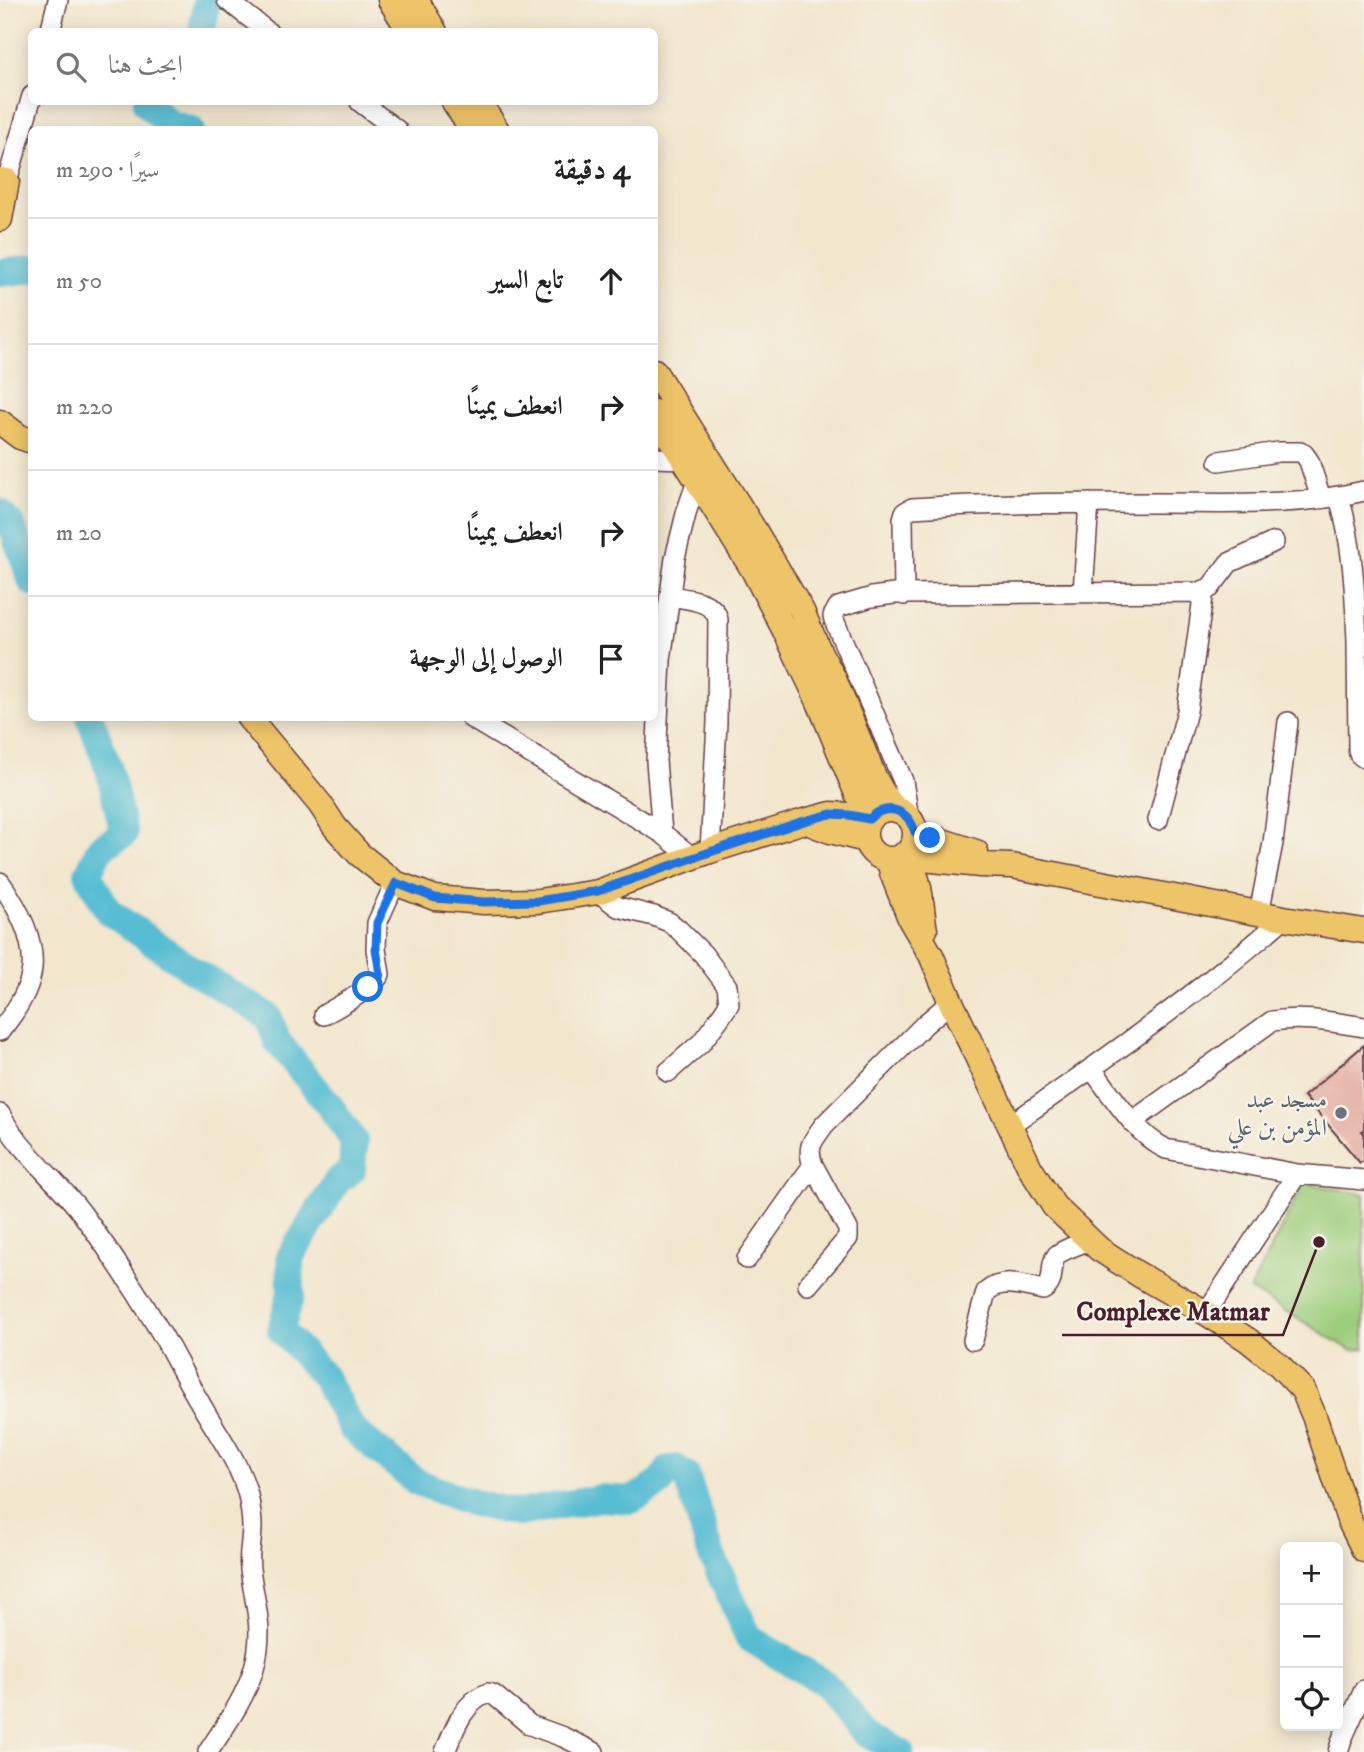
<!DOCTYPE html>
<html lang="ar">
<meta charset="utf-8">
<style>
body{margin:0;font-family:"IM FELL DW Pica",Amiri,serif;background:#f6f6f6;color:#222;direction:rtl}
.controls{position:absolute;right:21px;bottom:21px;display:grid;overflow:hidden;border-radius:10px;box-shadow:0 4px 18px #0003}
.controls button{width:63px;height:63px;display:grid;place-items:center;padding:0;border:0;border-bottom:2px solid #e0e0e0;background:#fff;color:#222;font:35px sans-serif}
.stop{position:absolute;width:21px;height:21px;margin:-16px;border:5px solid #1a73e8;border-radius:50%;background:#fff}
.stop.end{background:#1a73e8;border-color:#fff;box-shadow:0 2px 7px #0008}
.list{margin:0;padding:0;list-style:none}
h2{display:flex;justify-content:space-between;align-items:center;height:91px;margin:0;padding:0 28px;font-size:30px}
h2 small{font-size:23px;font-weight:400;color:#767676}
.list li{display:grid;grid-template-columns:46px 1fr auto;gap:21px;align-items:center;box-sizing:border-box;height:126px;padding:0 28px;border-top:2px solid #e0e0e0}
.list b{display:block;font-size:26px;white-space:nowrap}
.list em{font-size:23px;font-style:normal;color:#767676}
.icon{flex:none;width:38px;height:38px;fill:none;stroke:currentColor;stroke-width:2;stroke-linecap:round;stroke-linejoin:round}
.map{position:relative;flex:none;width:1364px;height:1752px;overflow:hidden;direction:ltr}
.search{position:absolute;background:#fff;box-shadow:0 4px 18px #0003;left:28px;top:28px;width:630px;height:77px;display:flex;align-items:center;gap:18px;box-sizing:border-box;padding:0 24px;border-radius:10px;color:#767676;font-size:26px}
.panel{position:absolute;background:#fff;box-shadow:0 4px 18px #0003;left:28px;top:126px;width:630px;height:595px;border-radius:10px;direction:rtl}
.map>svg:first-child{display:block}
.green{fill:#9ccd7c;stroke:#737654;stroke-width:2}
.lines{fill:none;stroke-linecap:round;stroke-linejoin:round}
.river{stroke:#56bdd3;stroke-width:28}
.building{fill:#e4afa4}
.minor-casing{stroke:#633d43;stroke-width:22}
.major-casing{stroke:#633d43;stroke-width:27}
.minor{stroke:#fff;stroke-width:19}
.major{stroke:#eec469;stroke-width:24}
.route{stroke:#1a73e8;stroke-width:9}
.worship-dot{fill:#6b7280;stroke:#f7f3e8;stroke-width:2.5}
.labels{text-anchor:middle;stroke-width:5;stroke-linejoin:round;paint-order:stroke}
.worship-label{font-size:24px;fill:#5b616d;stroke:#f7f3e8;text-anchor:end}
.leader{fill:none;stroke:#4a1f2b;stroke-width:2.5}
.callout-dot{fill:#4a1f2b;stroke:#f7f3e8;stroke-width:2.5}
.callout-label{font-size:26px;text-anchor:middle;font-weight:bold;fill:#4a1f2b;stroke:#f7f3e8;stroke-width:5;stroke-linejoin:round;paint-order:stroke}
</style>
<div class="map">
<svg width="1364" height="1752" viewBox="0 0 1364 1752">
<rect width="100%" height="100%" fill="#f7f3e8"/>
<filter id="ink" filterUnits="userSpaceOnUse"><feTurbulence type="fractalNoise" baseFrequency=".0143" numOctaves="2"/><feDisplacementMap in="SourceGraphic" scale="14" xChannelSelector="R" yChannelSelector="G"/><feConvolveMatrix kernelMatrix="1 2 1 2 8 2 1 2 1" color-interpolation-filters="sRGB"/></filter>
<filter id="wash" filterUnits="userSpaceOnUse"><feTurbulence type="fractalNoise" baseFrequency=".00686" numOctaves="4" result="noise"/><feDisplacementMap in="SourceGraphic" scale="28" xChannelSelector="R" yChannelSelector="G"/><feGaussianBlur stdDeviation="1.57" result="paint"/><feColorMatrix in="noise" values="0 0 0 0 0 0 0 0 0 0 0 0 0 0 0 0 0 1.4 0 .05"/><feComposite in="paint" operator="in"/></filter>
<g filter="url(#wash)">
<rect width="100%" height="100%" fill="#f2e6cd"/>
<path class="green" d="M1304,1183L1364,1194V1349L1351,1350L1250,1290Z"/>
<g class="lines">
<path class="river" d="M202,32L207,0
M148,102L147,104L168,123L191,130
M0,273L32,269
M0,513L12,526L32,582
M90,718L109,769L124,834L100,848L88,874L108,911L194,971L269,1017L277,1041L327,1102L354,1141L352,1170L338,1180L290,1257L291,1293L281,1330L324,1377L352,1429L417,1482L473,1503L518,1513L600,1498L632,1500L659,1484L669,1469L676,1468L686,1475L712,1556L749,1638L824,1683L867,1734L900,1752"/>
</g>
<g id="blocks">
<path class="building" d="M1364,1045V1130L1362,1131L1364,1133V1161L1360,1163L1304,1096Z"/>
</g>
</g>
<g filter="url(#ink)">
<use href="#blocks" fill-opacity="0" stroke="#633d43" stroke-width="2"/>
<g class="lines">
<defs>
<path id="minor" d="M227,0L268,32
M50,32L58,0
M360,102L397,130
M7,181L32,96
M654,458L684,459L694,453
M1219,461L1278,452H1300L1304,454L1309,461L1321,498
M1339,497C1353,544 1355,592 1357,641C1357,677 1358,713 1358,749L1359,754L1364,758
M1083,592L1089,503
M904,595L903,519L905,512L912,508C994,503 1075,503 1157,503C1226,503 1297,507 1364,491
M670,596C686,599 715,600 718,620L717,722L710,851
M471,718L662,833L693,858
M909,818L903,781L834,620L833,616L838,607L872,597L894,594L1199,592L1210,588L1229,563L1274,542
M1158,820L1187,711L1204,590
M662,833L656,761L661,660L675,558L687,510L697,481
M0,882C17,906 35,938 32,968C30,990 14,1014 0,1031
M598,892L618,907L654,916L669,922L678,929L703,954L727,986L729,1004L719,1019L701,1043L668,1072
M1259,913L1273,843L1288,722
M324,1015C340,1005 371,990 380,974L376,949L377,923L395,883
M1092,1069C1112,1095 1136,1135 1166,1149L1297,1174L1364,1180
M0,1114C20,1152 55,1178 81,1212C109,1250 136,1291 160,1331C174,1354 185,1378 199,1401C216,1432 239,1461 248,1495C250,1505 252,1517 252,1527C252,1541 248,1555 250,1569C255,1606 265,1630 254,1668C245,1699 225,1726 208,1752
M1133,1121L1272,1021C1304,1016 1332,1022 1364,1027
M1010,1125C1105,1060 1198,994 1284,918
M747,1259L813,1165
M808,1285L848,1238V1229L813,1165C806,1146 813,1141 824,1125L925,1024L951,1002
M1206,1313L1297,1174
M973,1340L986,1292C1002,1277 1024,1286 1043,1290C1057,1282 1048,1266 1057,1255C1063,1249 1081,1244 1089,1240
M445,1752C454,1730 463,1702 488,1693L494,1695L530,1725L563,1737L594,1752
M1338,1752L1342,1739L1364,1690"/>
<path id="major" d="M390,0L410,32
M416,0L435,32
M454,102L472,130
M479,102L497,130
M0,180L7,181L0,219
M654,371L755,531L802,611L819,651L834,679L875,779L884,795L896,810
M654,412L752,568L785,631L819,702L857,794L864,806L874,815
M0,422L20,437L32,441
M249,718L320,804L335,827L359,854L395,883L435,898L484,902L538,901L598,892L710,851L804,821L831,814L849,815L869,819
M865 834a25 25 0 1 1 50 0a25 25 0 1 1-50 0Z
M804,821L830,831L865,840
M915,832L976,852
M909,851L923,859L980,865L1012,866L1284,918L1364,931
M903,855C923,876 920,904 925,930
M889,860L892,873L911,921L931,955L951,1002L1030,1168L1054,1206L1099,1249L1138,1274L1206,1313L1248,1340L1279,1365L1303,1390L1314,1416L1349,1520L1364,1550"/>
</defs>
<use href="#minor" class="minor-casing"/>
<use href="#major" class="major-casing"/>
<use href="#minor" class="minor"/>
<use href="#major" class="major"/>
</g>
</g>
<g class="lines" filter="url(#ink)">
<path class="route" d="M368,987L379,978L380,974L376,949L377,923L396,883L435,898L484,902L538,901L598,891L710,852L804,821L831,814L849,815L869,819C887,802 908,809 915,832L930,838"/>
</g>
<circle class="worship-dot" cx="1341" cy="1113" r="7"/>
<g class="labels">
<g class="worship-label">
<text x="1327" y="1107">مسجد عبد<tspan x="1327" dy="28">المؤمن بن علي</tspan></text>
</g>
</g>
<path class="leader" d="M1319 1242L1283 1335H1062"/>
<circle class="callout-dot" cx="1319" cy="1242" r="7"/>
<g class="callout-label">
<text x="1173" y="1320">Complexe Matmar</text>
</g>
</svg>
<div class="controls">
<button>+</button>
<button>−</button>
<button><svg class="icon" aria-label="locate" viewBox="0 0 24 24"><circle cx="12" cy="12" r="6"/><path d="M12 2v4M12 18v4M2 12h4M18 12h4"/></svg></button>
</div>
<div class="stop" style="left:368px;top:987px"></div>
<div class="stop end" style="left:930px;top:838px"></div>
<div class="search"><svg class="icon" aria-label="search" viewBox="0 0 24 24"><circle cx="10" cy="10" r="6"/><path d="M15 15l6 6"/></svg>ابحث هنا</div>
<section class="panel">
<h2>4 دقيقة<small>سيرًا · 290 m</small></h2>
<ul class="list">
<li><svg class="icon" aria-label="ahead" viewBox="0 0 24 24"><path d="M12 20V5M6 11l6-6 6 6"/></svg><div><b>تابع السير</b></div><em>50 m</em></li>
<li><svg class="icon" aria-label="right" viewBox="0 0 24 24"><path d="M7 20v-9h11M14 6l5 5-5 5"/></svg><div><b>انعطف يمينًا</b></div><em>220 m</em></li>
<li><svg class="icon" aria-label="right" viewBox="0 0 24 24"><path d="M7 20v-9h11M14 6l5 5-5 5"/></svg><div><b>انعطف يمينًا</b></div><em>20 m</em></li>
<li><svg class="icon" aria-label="arrive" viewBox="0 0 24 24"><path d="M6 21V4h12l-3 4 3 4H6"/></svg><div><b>الوصول إلى الوجهة</b></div></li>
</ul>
</section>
</div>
